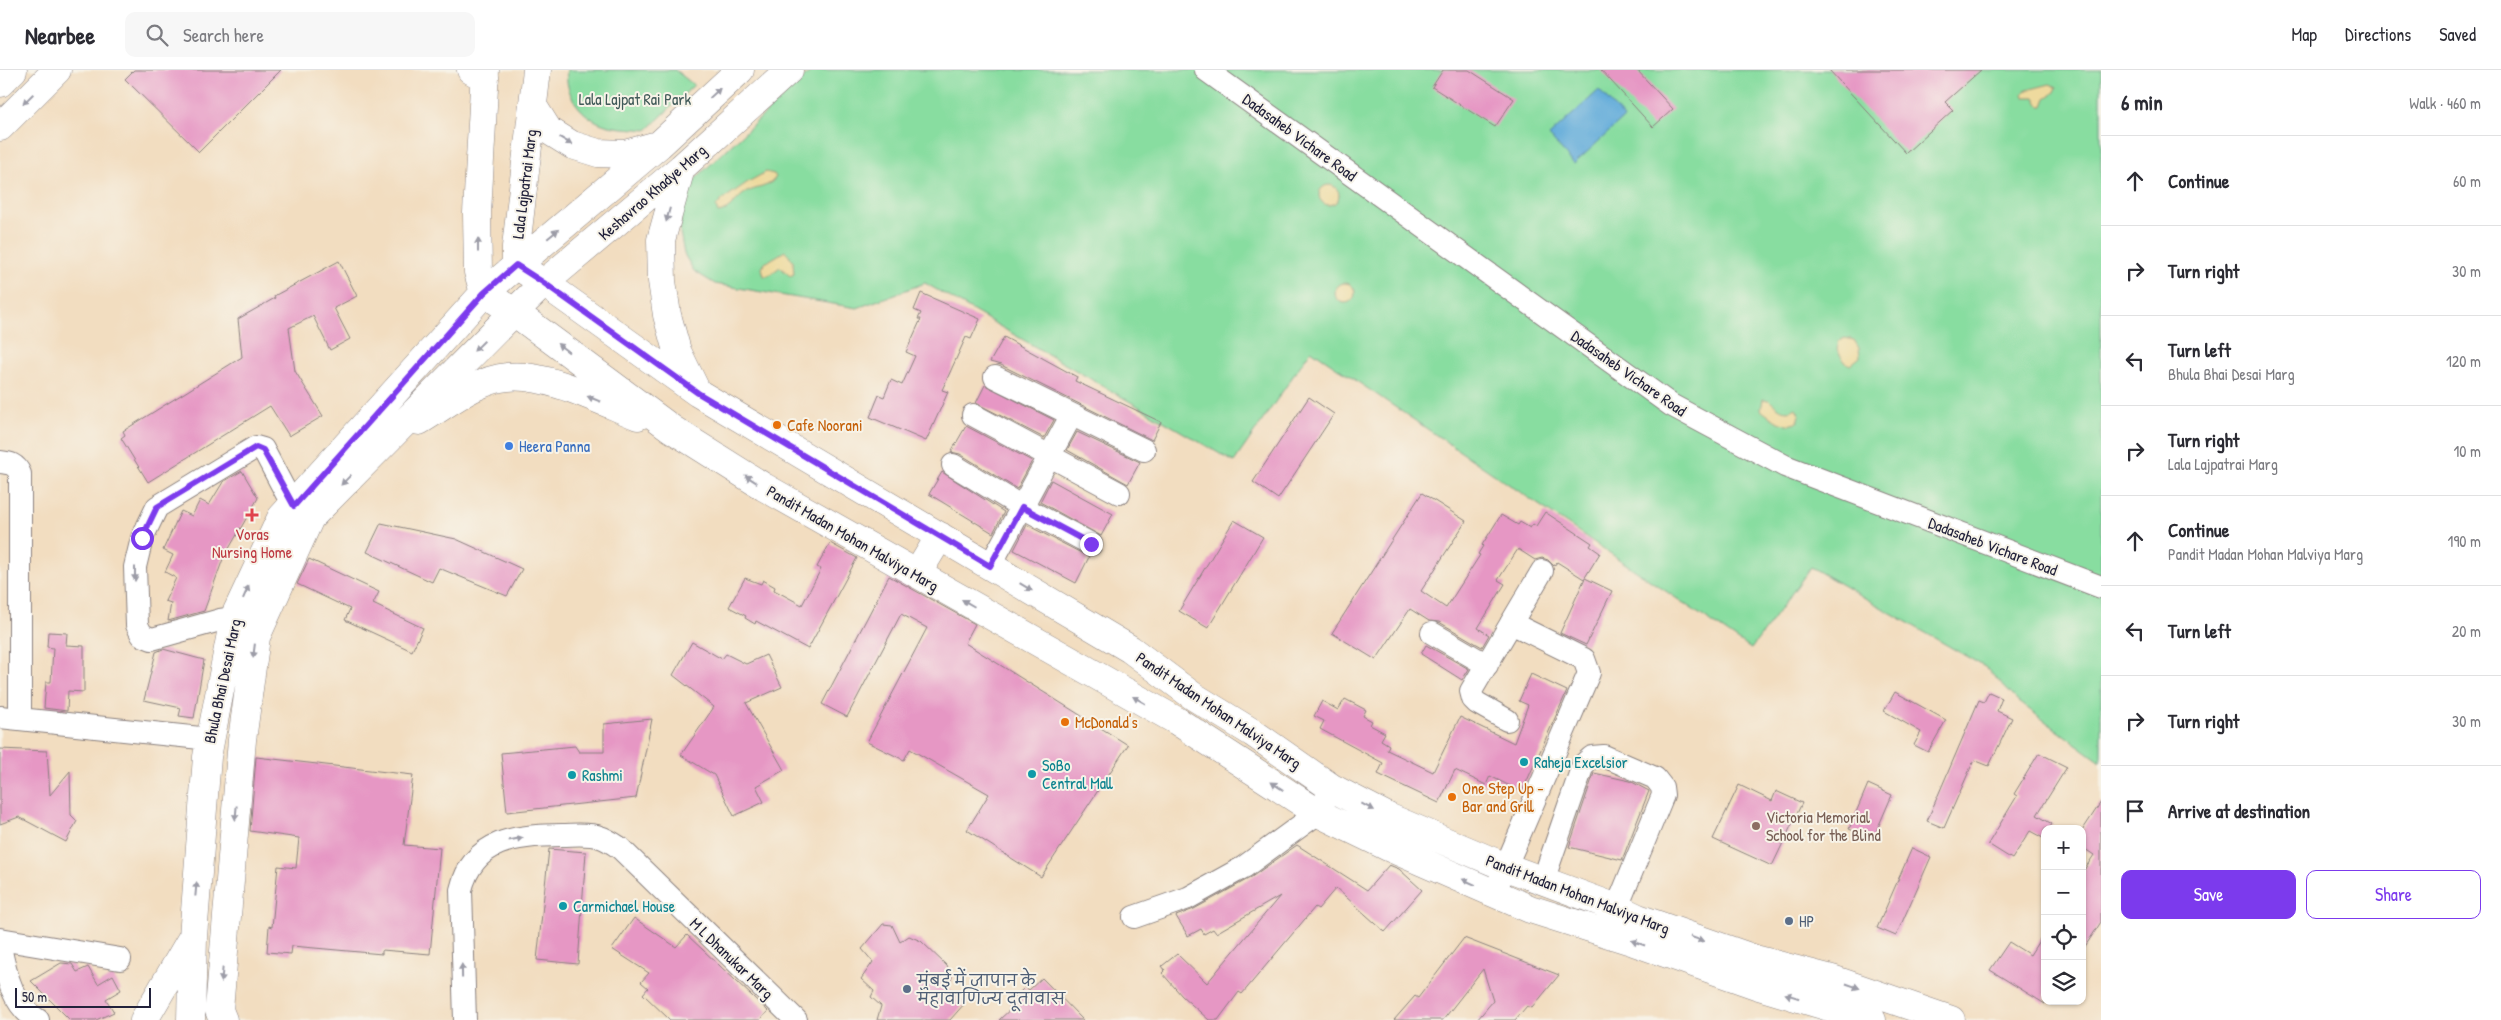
<!DOCTYPE html>
<meta charset="utf-8">
<style>
body{margin:0;font-family:"Patrick Hand","Playpen Sans Deva",sans-serif;background:#f7f7f7;color:#2b2b33}
.controls{position:absolute;right:15px;bottom:15px;display:grid;overflow:hidden;border-radius:10px;box-shadow:0 1px 4px #0004}
.controls button{width:45px;height:45px;display:grid;place-items:center;padding:0;border:0;border-bottom:1px solid #e1e1e2;background:#fff;color:#2b2b33;font:25px sans-serif}
.scale{position:absolute;left:15px;bottom:12px;width:136px;box-sizing:border-box;padding-left:5px;border:2px solid #22223b;border-top:0;font-size:14px;line-height:18px;white-space:nowrap;color:#22223b;-webkit-text-stroke:4px #f7f3e8;paint-order:stroke}
.stop{position:absolute;width:15px;height:15px;margin:-11px;border:4px solid #7c3aed;border-radius:50%;background:#fff}
.stop.end{background:#7c3aed;border-color:#fff;box-shadow:0 1px 5px #0008}
.list{margin:0;padding:0;list-style:none}
h2{display:flex;justify-content:space-between;align-items:center;height:65px;margin:0;padding:0 20px;font-size:21px}
h2 small{font-size:16px;font-weight:400;color:#7c7c81}
.list li{display:grid;grid-template-columns:32px 1fr auto;gap:15px;align-items:center;box-sizing:border-box;height:90px;padding:0 20px;border-top:1px solid #e1e1e2}
.list b{display:block;font-size:19px;white-space:nowrap}
.list p{margin:0;font-size:16px;white-space:nowrap;color:#7c7c81}
.list em{font-size:16px;font-style:normal;color:#7c7c81}
.actions{display:flex;gap:10px;padding:15px 20px}
.actions a{flex:1;padding:11px 0;border:1px solid #7c3aed;border-radius:10px;text-align:center;font-size:18px;color:#7c3aed}
.actions .main{background:#7c3aed;color:#fff}
.icon{flex:none;width:28px;height:28px;fill:none;stroke:currentColor;stroke-width:2;stroke-linecap:round;stroke-linejoin:round}
.map{position:relative;flex:none;width:2101px;height:950px;overflow:hidden}
header{display:flex;align-items:center;gap:30px;box-sizing:border-box;height:70px;padding:0 25px;background:#fff;border-bottom:1px solid #e1e1e2}
header strong{font-size:24px}
nav{display:flex;gap:28px;margin-inline-start:auto;font-size:18px}
.search{width:350px;height:45px;background:#f7f7f7;display:flex;align-items:center;gap:12px;box-sizing:border-box;padding:0 18px;border-radius:10px;color:#7c7c81;font-size:19px}
main{display:flex}
aside{flex:1;background:#fff}
.map>svg:first-child{display:block}
.green{fill:#88dda0;stroke:#55806e}
.sand{fill:#eeda9e;stroke:#887e6c}
.water{fill:#62acda;stroke:#42678a}
.building{fill:#e697c4}
.lines{fill:none;stroke-linecap:round;stroke-linejoin:round}
.minor-casing{stroke:#8a807e;stroke-width:24}
.major-casing{stroke:#8a807e;stroke-width:29}
.highway-casing{stroke:#8a807e;stroke-width:29}
.minor{stroke:#fff;stroke-width:22}
.major{stroke:#fff;stroke-width:28}
.highway{stroke:#fff;stroke-width:28}
.oneway{fill:#9c9ca7}
.route{stroke:#7c3aed;stroke-width:6}
.food-dot{fill:#e8710a;stroke:#f7f3e8;stroke-width:2}
.shop-dot{fill:#3f7fe0;stroke:#f7f3e8;stroke-width:2}
.health-dot{fill:#e0444e;stroke:#f7f3e8;stroke-width:2}
.culture-dot{fill:#0f9aa8;stroke:#f7f3e8;stroke-width:2}
.education-dot{fill:#8d6e63;stroke:#f7f3e8;stroke-width:2}
.service-dot{fill:#5c6f8a;stroke:#f7f3e8;stroke-width:2}
.labels{text-anchor:middle;stroke-width:4;stroke-linejoin:round;paint-order:stroke}
.park-label{font-size:16px;fill:#415a59;stroke:#f7f3e8}
.street-label{font-size:16px;fill:#22223b;stroke:#f7f3e8}
.food-label{font-size:16px;fill:#c56008;stroke:#f7f3e8;text-anchor:start}
.shop-label{font-size:16px;fill:#366cbe;stroke:#f7f3e8;text-anchor:start}
.health-label{font-size:16px;fill:#be3a42;stroke:#f7f3e8}
.culture-label{font-size:16px;fill:#0d838f;stroke:#f7f3e8;text-anchor:start}
.education-label{font-size:16px;fill:#785e54;stroke:#f7f3e8;text-anchor:start}
.service-label{font-size:16px;fill:#4e5e75;stroke:#f7f3e8;text-anchor:start}
</style>
<header>
<strong>Nearbee</strong>
<div class="search"><svg class="icon" aria-label="search" viewBox="0 0 24 24"><circle cx="10" cy="10" r="6"/><path d="M15 15l6 6"/></svg>Search here</div>
<nav><a>Map</a><a>Directions</a><a>Saved</a></nav>
</header>
<main>
<div class="map">
<svg width="2101" height="950" viewBox="0 0 2101 950">
<rect width="100%" height="100%" fill="#f7f3e8"/>
<filter id="ink" filterUnits="userSpaceOnUse"><feTurbulence type="fractalNoise" baseFrequency=".02" numOctaves="2"/><feDisplacementMap in="SourceGraphic" scale="10" xChannelSelector="R" yChannelSelector="G"/><feConvolveMatrix kernelMatrix="1 2 1 2 8 2 1 2 1" color-interpolation-filters="sRGB"/></filter>
<filter id="wash" filterUnits="userSpaceOnUse"><feTurbulence type="fractalNoise" baseFrequency=".0096" numOctaves="4" result="noise"/><feDisplacementMap in="SourceGraphic" scale="20" xChannelSelector="R" yChannelSelector="G"/><feGaussianBlur stdDeviation="1.12" result="paint"/><feColorMatrix in="noise" values="0 0 0 0 0 0 0 0 0 0 0 0 0 0 0 0 0 1.4 0 .05"/><feComposite in="paint" operator="in"/></filter>
<g filter="url(#wash)">
<rect width="100%" height="100%" fill="#f2ddc0"/>
<path class="green" d="M567,0H675L694,15L647,60C633,58 613,59 600,53C579,44 564,22 567,0Z
M812,0H2101V692L2019,632L1985,597L1811,497L1751,579L1311,280L1234,392L925,213L857,238L715,214L694,201L684,184L680,162L682,136L695,109Z"/>
<path class="sand" d="M2050,14L2057,17L2055,22L2046,28L2043,36H2040L2035,27H2024L2023,23L2027,20Z
M766,102L774,104L776,107C769,118 757,117 747,122C735,128 732,141 718,143L716,137L722,130L748,112Z
M1319 125a10 10 0 1 1 20 0a10 10 0 1 1-20 0Z
M785,181L793,191L794,204L790,206L780,197L768,206H764L762,198L765,193Z
M1335 223a10 10 0 1 1 20 0a10 10 0 1 1-20 0Z
M1845,268L1854,270L1859,278L1860,287L1850,295L1845,292L1837,280L1839,271Z
M1763,329L1769,330C1778,338 1784,345 1796,338L1800,345L1798,352C1785,359 1771,348 1761,340Z"/>
<path class="water" d="M1599,20L1624,48L1574,94L1549,66Z"/>
<g id="blocks">
<path class="building" d="M134,0H281L199,82L125,9Z
M1443,0H1469L1514,29L1495,57L1432,17Z
M1601,0H1637L1673,39L1653,57Z
M1829,0H1981L1945,32L1953,40L1906,83Z
M339,191L357,226L334,238L350,269L330,280L313,246L289,258L295,301L323,346L289,366L270,336L148,412L121,368L125,365L123,361L242,287L238,249L275,228L274,226Z
M921,223L980,249L971,269L966,267L942,320L948,322L926,371L870,347L879,325L884,327L891,310L902,315L915,286L906,282L921,249H918L921,243L914,240Z
M1004,267L1077,307L1075,311L1161,352L1152,370L1001,295L990,292Z
M985,315L1054,350L1044,368L976,333Z
M1309,327L1334,344L1278,429L1253,412Z
M966,356L1032,391L1017,419L960,384L951,382Z
M1077,362L1140,392L1128,414L1067,380Z
M242,401L258,428L223,489L204,541L168,551L171,533L165,531L176,508L165,502L173,485L163,480L181,441L192,446L200,430L209,435L223,412Z
M942,402L1004,442L993,463L929,424Z
M1051,410L1113,444L1101,466L1040,432Z
M1422,423L1466,451L1421,521L1446,538L1480,485L1478,484L1483,476L1482,475L1501,445L1518,455L1520,452L1530,458L1533,454L1536,456L1545,442L1592,473L1590,476L1600,483L1584,509L1557,492L1554,496L1548,490L1542,488L1535,490L1518,479L1498,510L1505,514L1478,558L1489,565L1482,577L1439,552L1429,551L1410,539L1376,590L1332,563Z
M1234,450L1263,467L1208,558L1179,541Z
M381,453L456,469L522,499L507,526L439,498L432,512L367,482Z
M1027,455L1089,487L1076,513L1014,480Z
M830,473L857,488L808,579L756,551L755,554L745,548L746,546L729,537L745,508L761,514L763,510L775,517L774,520L802,535L821,499L817,497Z
M309,489L379,522L373,534L423,558L412,581L345,550L350,539L297,514Z
M889,506L975,554L965,573L1128,675L1041,807L967,760L989,724L910,679L904,690L867,672L927,558L901,544L847,647L822,634Z
M1585,508L1612,521L1586,575L1560,563Z
M48,562L67,563L66,575L84,576V622L68,621L67,641L44,638L46,612H51L53,578L47,577Z
M692,572L722,589L726,584L746,594L766,585L782,617L746,633L784,700L756,716L764,732L734,746L714,705L681,685L714,637L673,605Z
M1426,575L1469,599L1462,610L1421,584Z
M163,579L204,590L194,648L179,646L181,638L144,630L156,582Z
M1531,604L1567,621L1522,722L1490,706L1486,715L1455,700L1439,733L1378,704L1383,693L1320,659L1324,651L1314,646L1322,631L1338,640L1345,629L1366,640L1363,646L1372,651L1370,655L1385,663L1381,670L1389,675L1387,680L1433,702L1460,647L1514,673L1528,635L1519,631Z
M1895,622L1946,650L1928,682L1914,675L1921,662L1884,641Z
M1989,622L2002,628L1997,641L2012,648L1989,696L1974,690L1944,758L1927,751L1979,630L1984,632Z
M652,649L636,728L507,742L501,683L575,676L579,682H604V654Z
M0,679L47,681L50,725L70,701L71,745L77,751L66,772L19,747L0,754Z
M2039,683L2067,697L2037,745L2052,754L2049,759H2045L2043,768L2030,761L2012,789L1988,774L2017,726L2014,724Z
M256,687L413,705L404,775L440,778L430,884L382,880V884L292,876L291,884L267,882L269,856L272,857L278,796L296,798L299,768L250,761Z
M1594,703L1630,711L1649,721L1622,790L1569,777Z
M1868,714L1892,725L1873,769L1849,759Z
M1739,715L1772,731L1776,721L1802,733L1772,796L1713,769Z
M2101,732V852L2082,881V803L2094,785L2082,777V761Z
M1297,775L1367,820L1389,795L1399,799L1422,820L1385,862L1336,818L1318,839L1315,837L1242,924L1239,922L1218,950H1209L1182,926L1162,903L1165,900L1162,896L1177,884L1207,913L1280,826L1216,863L1213,859L1204,864L1201,859L1188,866L1176,846L1194,839L1250,808Z
M1912,778L1931,787L1896,866L1877,858Z
M549,779L586,782L578,894L537,890Z
M634,848L676,877L687,865L768,941L760,950H670L643,924L648,918L641,912L649,903L612,879Z
M883,854L892,855L900,872L909,866L921,871L947,896L952,907L948,918L965,933L950,950H877L881,936L871,927L874,921L861,909L873,892L862,879Z
M2045,861V934L1990,900L2009,872L2030,885Z
M1464,868L1559,905L1532,938L1527,936L1515,950H1477L1493,931L1483,899L1443,950H1394L1415,926L1418,928Z
M61,893L72,894L77,902L88,897L98,914L113,905L121,920L106,929L114,942L96,950H70L31,911Z
M1042,908L1083,950H999L1013,937L1009,933L1025,917L1029,920Z"/>
</g>
</g>
<g filter="url(#ink)">
<use href="#blocks" fill-opacity="0" stroke="#8a807e" stroke-width="1"/>
<g class="lines">
<defs>
<path id="minor" d="M1206,0L1671,335L1785,396L2101,517
M995,307L1144,380
M973,345L1119,423
M0,392C10,393 16,394 20,404V648
M953,395L1022,437L1091,474
M990,496L1071,346
M234,548L220,550L152,569L142,565L137,555L135,497L142,468L157,437L256,377L263,379L293,436
M1432,563L1487,595
M0,647L210,669
M1507,650L1477,633L1473,629L1471,621L1542,501
M1543,811L1583,695L1592,687L1604,686L1655,708L1662,717L1663,725L1611,852
M1499,812L1589,603L1584,589L1511,553
M1134,847L1188,828L1244,797L1318,743L1332,718
M0,869L120,889
M0,876C5,902 13,937 38,950
M465,950L461,820C473,769 518,765 562,765C574,765 589,763 600,767C607,769 614,774 620,778L796,950"/>
<path id="major" d="M533,36L548,60L572,75L598,83L625,84L654,76
M681,98L661,170L662,211L667,245L677,281L696,320
M516,195L544,213L698,323L1130,579L1193,626L1253,663L1332,718L1388,747L1506,797L1617,838L1638,848L1755,889L1832,909L1951,950
M516,195V177L537,0
M484,223L514,242L672,359L764,417L1177,651L1318,743L1388,777L1530,839L1634,872L1756,915L1872,950
M484,223L478,202L477,143L485,0
M419,351C446,335 476,310 507,307C545,302 603,332 638,346
M917,504L940,466
M144,950L190,871
M191,950L193,867L207,687L234,548L281,448L484,223L659,75L740,0
M223,950L219,940L242,670L256,567L310,448L514,242L544,213L681,98L789,0"/>
<path id="highway" d="M471,0L485,8
M0,13L13,0
M0,57L57,0"/>
</defs>
<use href="#minor" class="minor-casing"/>
<use href="#major" class="major-casing"/>
<use href="#highway" class="highway-casing"/>
<use href="#minor" class="minor"/>
<use href="#major" class="major"/>
<use href="#highway" class="highway"/>
</g>
<defs><path id="oneway-solid" d="M-6-.8H1V-3.2L6.5 0L1 3.2V.8H-6Z" transform="scale(1.25)"/></defs>
<g class="oneway">
<use href="#oneway-solid" transform="translate(715 23) rotate(-43)"/>
<use href="#oneway-solid" transform="translate(28 29) rotate(135)"/>
<use href="#oneway-solid" transform="translate(566 71) rotate(31)"/>
<use href="#oneway-solid" transform="translate(668 145) rotate(105)"/>
<use href="#oneway-solid" transform="translate(553 164) rotate(-40)"/>
<use href="#oneway-solid" transform="translate(478 175) rotate(-90)"/>
<use href="#oneway-solid" transform="translate(479 276) rotate(135)"/>
<use href="#oneway-solid" transform="translate(563 278) rotate(-143)"/>
<use href="#oneway-solid" transform="translate(594 329) rotate(-158)"/>
<use href="#oneway-solid" transform="translate(751 409) rotate(-147)"/>
<use href="#oneway-solid" transform="translate(346 410) rotate(134)"/>
<use href="#oneway-solid" transform="translate(135 504) rotate(90)"/>
<use href="#oneway-solid" transform="translate(1026 517) rotate(31)"/>
<use href="#oneway-solid" transform="translate(246 522) rotate(-66)"/>
<use href="#oneway-solid" transform="translate(968 533) rotate(-150)"/>
<use href="#oneway-solid" transform="translate(254 581) rotate(97)"/>
<use href="#oneway-solid" transform="translate(1139 630) rotate(-150)"/>
<use href="#oneway-solid" transform="translate(1277 716) rotate(-147)"/>
<use href="#oneway-solid" transform="translate(1368 737) rotate(28)"/>
<use href="#oneway-solid" transform="translate(236 743) rotate(95)"/>
<use href="#oneway-solid" transform="translate(516 769) rotate(-11)"/>
<use href="#oneway-solid" transform="translate(1469 812) rotate(-156)"/>
<use href="#oneway-solid" transform="translate(196 819) rotate(-85)"/>
<use href="#oneway-solid" transform="translate(1697 869) rotate(19)"/>
<use href="#oneway-solid" transform="translate(1638 873) rotate(-161)"/>
<use href="#oneway-solid" transform="translate(462 901) rotate(-91)"/>
<use href="#oneway-solid" transform="translate(222 905) rotate(95)"/>
<use href="#oneway-solid" transform="translate(1853 916) rotate(19)"/>
<use href="#oneway-solid" transform="translate(1792 926) rotate(-163)"/>
</g>
</g>
<g class="lines" filter="url(#ink)">
<path class="route" d="M142,468L157,437L256,377L263,380L294,436L484,223L516,195L544,213L698,323L990,496L1022,437L1091,474"/>
</g>
<g class="food-dot">
<circle cx="777" cy="355" r="5"/>
<circle cx="1065" cy="652" r="5"/>
<circle cx="1452" cy="727" r="5"/>
</g>
<circle class="shop-dot" cx="509" cy="376" r="5"/>
<path class="health-dot" d="M249.5 437.5h5v5h5v5h-5v5h-5v-5h-5v-5h5z"/>
<g class="culture-dot">
<circle cx="1524" cy="692" r="5"/>
<circle cx="1032" cy="704" r="5"/>
<circle cx="572" cy="705" r="5"/>
<circle cx="563" cy="836" r="5"/>
</g>
<circle class="education-dot" cx="1756" cy="756" r="5"/>
<g class="service-dot">
<circle cx="1789" cy="851" r="5"/>
<circle cx="907" cy="919" r="5"/>
</g>
<g class="labels">
<g class="park-label">
<text x="635" y="35">Lala Lajpat Rai Park</text>
</g>
<g class="street-label">
<text transform="translate(1300 67) rotate(36)" y="6">Dadasaheb Vichare Road</text>
<text transform="translate(524 114) rotate(-83)" y="6">Lala Lajpatrai Marg</text>
<text transform="translate(652 122) rotate(-41)" y="6">Keshavrao Khadye Marg</text>
<text transform="translate(1629 303) rotate(35)" y="6">Dadasaheb Vichare Road</text>
<text transform="translate(853 468) rotate(30)" y="6">Pandit Madan Mohan Malviya Marg</text>
<text transform="translate(1993 476) rotate(21)" y="6">Dadasaheb Vichare Road</text>
<text transform="translate(222 611) rotate(-78)" y="6">Bhula Bhai Desai Marg</text>
<text transform="translate(1219 640) rotate(34)" y="6">Pandit Madan Mohan Malviya Marg</text>
<text transform="translate(1578 824) rotate(21)" y="6">Pandit Madan Mohan Malviya Marg</text>
<text transform="translate(732 888) rotate(44)" y="6">M L Dhanukar Marg</text>
</g>
<g class="food-label">
<text x="787" y="361">Cafe Noorani</text>
<text x="1075" y="658">McDonald's</text>
<text x="1462" y="724">One Step Up -<tspan x="1462" dy="18">Bar and Grill</tspan></text>
</g>
<g class="shop-label">
<text x="519" y="382">Heera Panna</text>
</g>
<g class="health-label">
<text x="252" y="470">Voras<tspan x="252" dy="18">Nursing Home</tspan></text>
</g>
<g class="culture-label">
<text x="1534" y="698">Raheja Excelsior</text>
<text x="1042" y="701">SoBo<tspan x="1042" dy="18">Central Mall</tspan></text>
<text x="582" y="711">Rashmi</text>
<text x="573" y="842">Carmichael House</text>
</g>
<g class="education-label">
<text x="1766" y="753">Victoria Memorial<tspan x="1766" dy="18">School for the Blind</tspan></text>
</g>
<g class="service-label">
<text x="1799" y="857">HP</text>
<text x="917" y="916">मुंबई में जापान के<tspan x="917" dy="18">महावाणिज्य दूतावास</tspan></text>
</g>
</g>
</svg>
<div class="controls">
<button>+</button>
<button>−</button>
<button><svg class="icon" aria-label="locate" viewBox="0 0 24 24"><circle cx="12" cy="12" r="6"/><path d="M12 2v4M12 18v4M2 12h4M18 12h4"/></svg></button>
<button><svg class="icon" aria-label="layers" viewBox="0 0 24 24"><path d="M12 4l9 5-9 5-9-5zM3 14l9 5 9-5"/></svg></button>
</div>
<div class="scale">50 m</div>
<div class="stop" style="left:142px;top:468px"></div>
<div class="stop end" style="left:1091px;top:474px"></div>
</div>
<aside>
<h2>6 min<small>Walk · 460 m</small></h2>
<ul class="list">
<li><svg class="icon" aria-label="ahead" viewBox="0 0 24 24"><path d="M12 20V5M6 11l6-6 6 6"/></svg><div><b>Continue</b></div><em>60 m</em></li>
<li><svg class="icon" aria-label="right" viewBox="0 0 24 24"><path d="M7 20v-9h11M14 6l5 5-5 5"/></svg><div><b>Turn right</b></div><em>30 m</em></li>
<li><svg class="icon" aria-label="left" viewBox="0 0 24 24"><path d="M17 20v-9H6M10 6l-5 5 5 5"/></svg><div><b>Turn left</b><p>Bhula Bhai Desai Marg</p></div><em>120 m</em></li>
<li><svg class="icon" aria-label="right" viewBox="0 0 24 24"><path d="M7 20v-9h11M14 6l5 5-5 5"/></svg><div><b>Turn right</b><p>Lala Lajpatrai Marg</p></div><em>10 m</em></li>
<li><svg class="icon" aria-label="ahead" viewBox="0 0 24 24"><path d="M12 20V5M6 11l6-6 6 6"/></svg><div><b>Continue</b><p>Pandit Madan Mohan Malviya Marg</p></div><em>190 m</em></li>
<li><svg class="icon" aria-label="left" viewBox="0 0 24 24"><path d="M17 20v-9H6M10 6l-5 5 5 5"/></svg><div><b>Turn left</b></div><em>20 m</em></li>
<li><svg class="icon" aria-label="right" viewBox="0 0 24 24"><path d="M7 20v-9h11M14 6l5 5-5 5"/></svg><div><b>Turn right</b></div><em>30 m</em></li>
<li><svg class="icon" aria-label="arrive" viewBox="0 0 24 24"><path d="M6 21V4h12l-3 4 3 4H6"/></svg><div><b>Arrive at destination</b></div></li>
</ul>
<div class="actions"><a class="main">Save</a><a>Share</a></div>
</aside>
</main>
